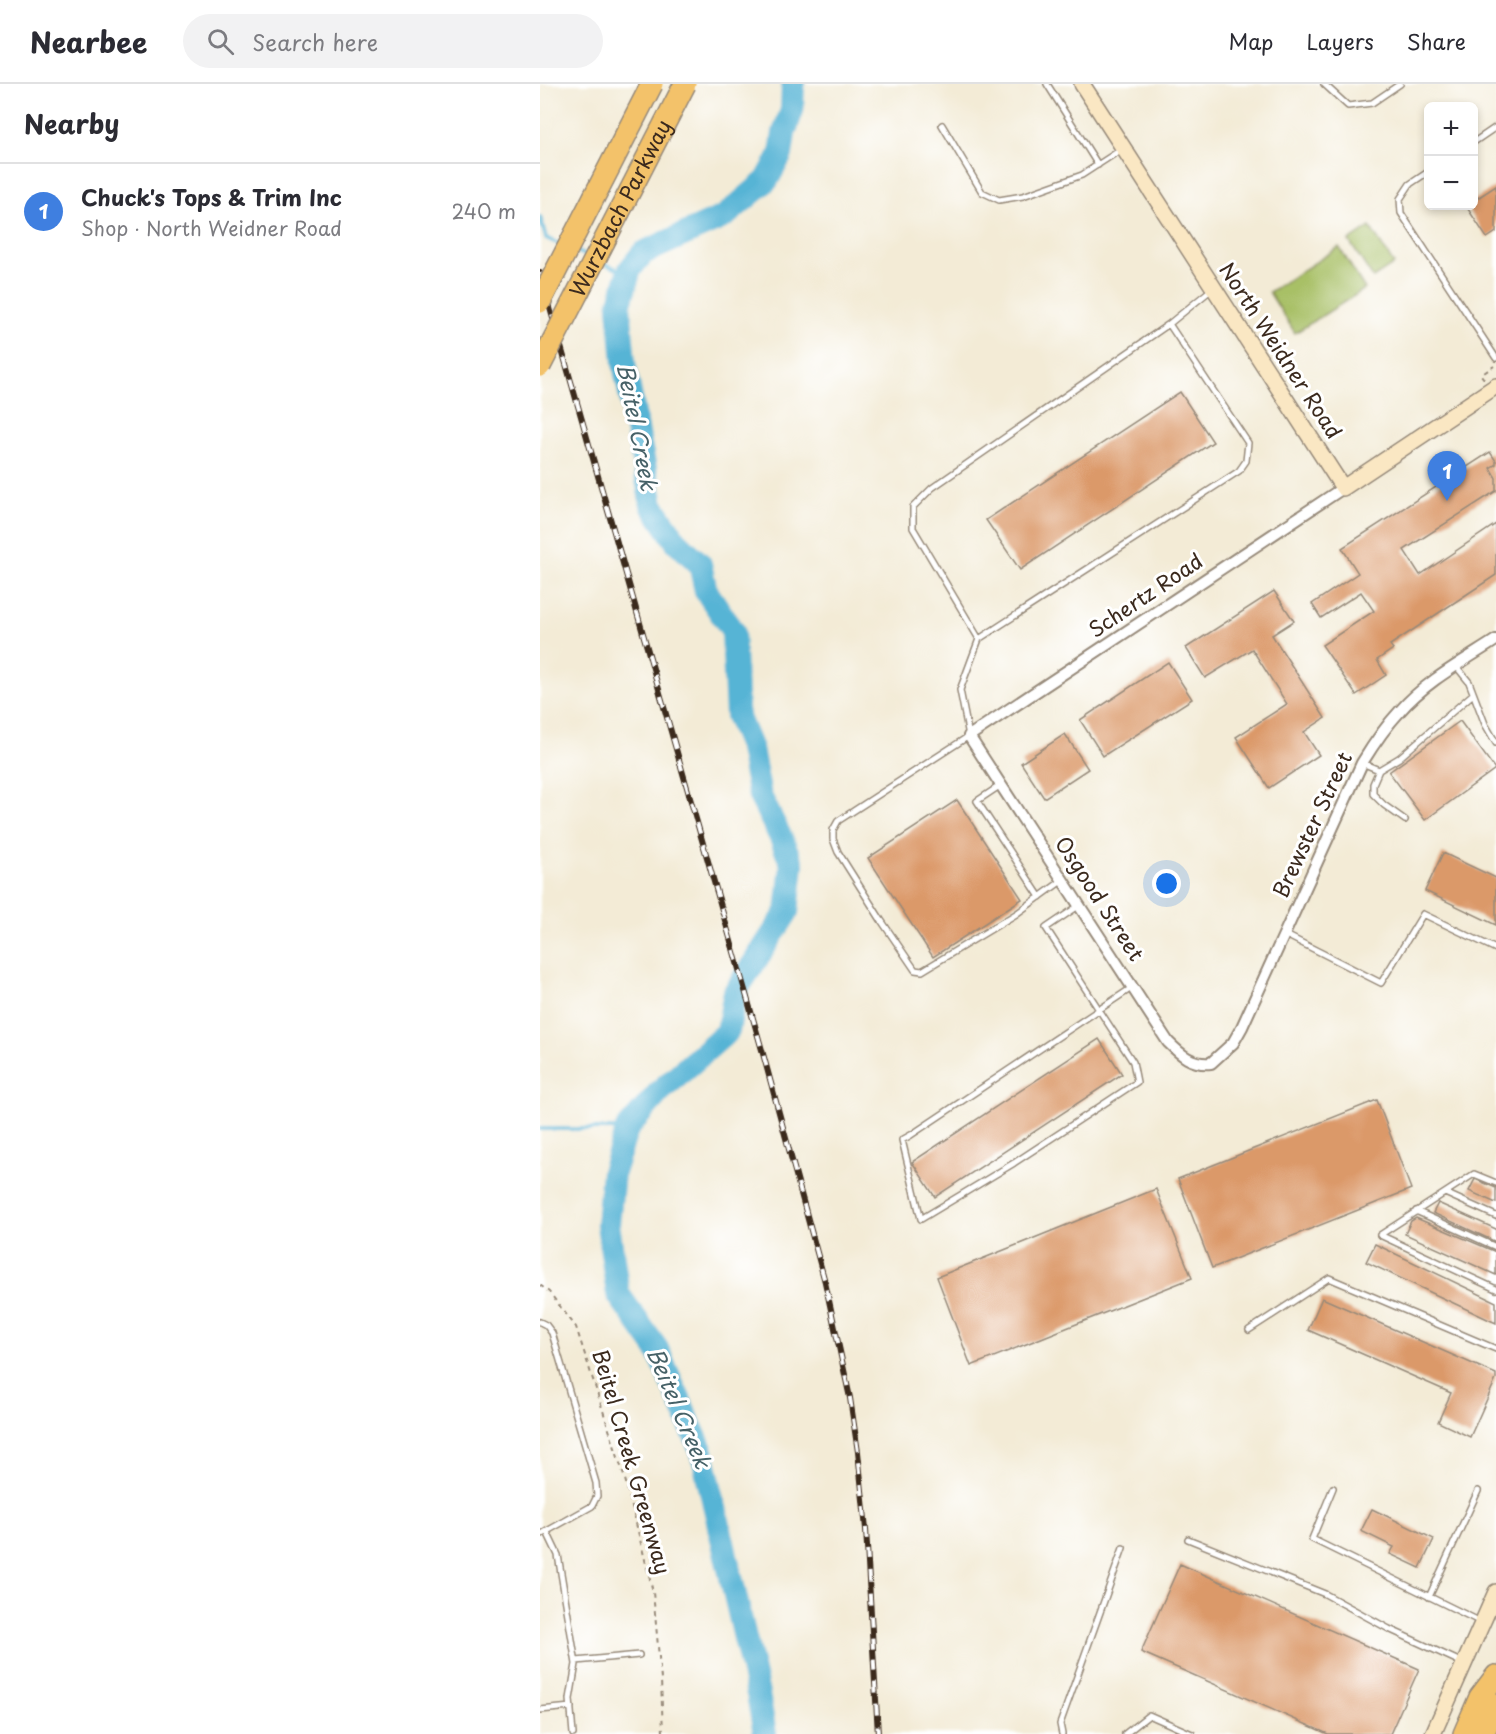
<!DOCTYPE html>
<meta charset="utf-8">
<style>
body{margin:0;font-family:"Playpen Sans",sans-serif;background:#f2f2f3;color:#2b2b33}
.controls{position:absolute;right:18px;top:18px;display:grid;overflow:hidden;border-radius:9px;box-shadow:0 3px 9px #0003}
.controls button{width:54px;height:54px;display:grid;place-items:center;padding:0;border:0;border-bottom:2px solid #e1e1e2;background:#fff;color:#2b2b33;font:30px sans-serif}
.you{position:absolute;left:627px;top:800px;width:21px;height:21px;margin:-15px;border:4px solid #fff;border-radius:50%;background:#1a73e8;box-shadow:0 0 0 9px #1a73e833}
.badge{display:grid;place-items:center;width:39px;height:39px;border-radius:50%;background:#d1495b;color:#fff;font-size:20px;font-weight:700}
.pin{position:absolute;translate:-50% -50px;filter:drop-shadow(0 2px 3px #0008)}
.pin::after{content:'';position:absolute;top:32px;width:21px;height:18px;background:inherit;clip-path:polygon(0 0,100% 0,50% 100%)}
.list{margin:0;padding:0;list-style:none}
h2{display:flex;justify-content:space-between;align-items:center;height:78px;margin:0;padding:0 24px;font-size:26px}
h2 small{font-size:20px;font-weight:400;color:#7c7c81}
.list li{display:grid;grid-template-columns:39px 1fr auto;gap:18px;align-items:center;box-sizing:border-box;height:96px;padding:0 24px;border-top:2px solid #e1e1e2}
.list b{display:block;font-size:22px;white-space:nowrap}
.list p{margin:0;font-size:20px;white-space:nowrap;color:#7c7c81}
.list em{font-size:20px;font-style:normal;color:#7c7c81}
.icon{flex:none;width:33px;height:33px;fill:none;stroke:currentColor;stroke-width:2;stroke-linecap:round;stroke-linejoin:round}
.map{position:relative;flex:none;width:956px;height:1650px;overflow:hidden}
header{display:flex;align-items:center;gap:36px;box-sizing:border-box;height:84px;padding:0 30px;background:#fff;border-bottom:2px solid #e1e1e2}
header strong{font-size:28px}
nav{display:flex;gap:33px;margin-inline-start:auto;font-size:21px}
.search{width:420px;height:54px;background:#f2f2f3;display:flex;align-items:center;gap:15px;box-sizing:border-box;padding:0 21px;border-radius:33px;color:#7c7c81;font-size:22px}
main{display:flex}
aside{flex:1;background:#fff}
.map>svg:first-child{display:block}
.green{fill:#a8c066;stroke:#727542;stroke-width:1.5}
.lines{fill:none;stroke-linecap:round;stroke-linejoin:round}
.stream{stroke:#56b4d5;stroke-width:4}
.river{stroke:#56b4d5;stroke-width:24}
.building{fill:#db9969}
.lane-casing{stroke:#978a7a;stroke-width:8}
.street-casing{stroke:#978a7a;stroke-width:14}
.secondary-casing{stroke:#978a7a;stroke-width:18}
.highway-casing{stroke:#978a7a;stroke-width:24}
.path{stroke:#978a7a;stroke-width:2;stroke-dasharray:4.5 4.5;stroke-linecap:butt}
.lane{stroke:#fff;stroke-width:5}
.street{stroke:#fff;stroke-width:10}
.secondary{stroke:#fae7c3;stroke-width:15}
.highway{stroke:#f3c26a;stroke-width:21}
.rail-casing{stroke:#3b2a1e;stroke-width:6}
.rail{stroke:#fff;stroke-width:4;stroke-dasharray:11;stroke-linecap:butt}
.highway-bridge-casing{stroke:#978a7a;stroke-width:24;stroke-linecap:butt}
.highway-bridge{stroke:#f3c26a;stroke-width:21}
.labels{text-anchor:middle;stroke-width:6;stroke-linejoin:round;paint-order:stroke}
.street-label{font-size:21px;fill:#3b2a1e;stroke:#fff}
.water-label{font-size:22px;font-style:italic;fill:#466167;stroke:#fff}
</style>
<header>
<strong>Nearbee</strong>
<div class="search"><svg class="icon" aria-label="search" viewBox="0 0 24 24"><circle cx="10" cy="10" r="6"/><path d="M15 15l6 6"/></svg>Search here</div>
<nav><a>Map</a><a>Layers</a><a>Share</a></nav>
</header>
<main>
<aside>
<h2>Nearby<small></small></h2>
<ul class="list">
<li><span class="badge" style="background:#3f7fe0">1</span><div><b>Chuck's Tops &amp; Trim Inc</b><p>Shop · North Weidner Road</p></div><em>240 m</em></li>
</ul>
</aside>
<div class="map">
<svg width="956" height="1650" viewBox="0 0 956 1650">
<rect width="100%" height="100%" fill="#fff"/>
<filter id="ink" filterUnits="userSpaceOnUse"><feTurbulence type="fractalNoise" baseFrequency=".0167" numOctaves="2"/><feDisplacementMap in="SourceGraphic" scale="12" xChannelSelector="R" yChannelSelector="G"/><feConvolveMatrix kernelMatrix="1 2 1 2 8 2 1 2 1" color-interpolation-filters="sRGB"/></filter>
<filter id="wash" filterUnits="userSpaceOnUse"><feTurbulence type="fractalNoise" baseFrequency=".008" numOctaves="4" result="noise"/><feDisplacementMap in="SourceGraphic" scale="24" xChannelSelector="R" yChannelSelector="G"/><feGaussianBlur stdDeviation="1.35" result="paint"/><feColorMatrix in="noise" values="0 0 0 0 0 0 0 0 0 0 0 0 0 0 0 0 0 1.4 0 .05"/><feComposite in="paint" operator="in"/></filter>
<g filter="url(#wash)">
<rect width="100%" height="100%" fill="#f3ebd6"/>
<path class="green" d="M830,143L854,180L833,194L809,157Z
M799,163L825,205L755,249L729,208Z"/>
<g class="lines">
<path class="stream" d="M0,133L6,154L21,161
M34,166L49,173
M61,178L89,190
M0,1045H87"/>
<path class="river" d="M225,1650L218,1610L162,1368L117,1265L78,1210L68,1140L73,1088L87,1045L120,1007L188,947L195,908L247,828L252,780L241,754L220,712L211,665L197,631L193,547L166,507L160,480L136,457L112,421L84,279L79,222L90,185L103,169L185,132L227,96L241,70L244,49L252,26L253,0"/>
</g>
<g id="blocks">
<path class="building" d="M956,102V148L947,154L926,122H933V117Z
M640,308L673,358L480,486L446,436Z
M950,368L956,377V380L950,384L956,394V407L864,466L880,491L956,440V491L850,561L853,565L837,576L846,591L816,611L782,561L834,527L821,508L781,534L772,520L818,489L802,464Z
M734,507L754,537L732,551L785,634L764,648L779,671L729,704L696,653L747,620L712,565L665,594L646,564Z
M628,578L652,615L563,672L540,636Z
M920,637L955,685L885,736L849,688Z
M525,650L548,685L504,714L481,679Z
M417,716L482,815L393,873L328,774Z
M903,769L956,794V841L885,807Z
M559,955L582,990L395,1113L372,1078Z
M837,1016L871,1105L672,1184L638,1095Z
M935,1095L956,1104V1119L929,1107Z
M616,1105L652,1194L431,1282L397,1193Z
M898,1119L956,1145V1158L893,1129Z
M876,1134L956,1168V1191L865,1150L871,1137Z
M835,1160L956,1218V1239L826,1178Z
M782,1214L956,1290V1295L930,1353L898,1338L911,1309L768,1246Z
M832,1425L894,1455L880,1484L850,1470L854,1463L821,1447Z
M640,1480L879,1585L850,1650H788L601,1568Z"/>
</g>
</g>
<g filter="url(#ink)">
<use href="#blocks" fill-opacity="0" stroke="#978a7a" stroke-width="1.5"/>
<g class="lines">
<defs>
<path id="lane" d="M507,0L558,81
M784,0L808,22L832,19L860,0
M402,41L442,108L459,116L483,112L542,91L582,65
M934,58L956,43
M888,88L870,100L860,115L861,129L956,274
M629,240L672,205
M439,555L373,444V423L392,404L629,240L708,359L706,377L699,387L439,555L420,606L429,652L298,737L293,746V755L298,768L341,836L375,886L382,887L476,830L523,796
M916,582L929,598L945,640L956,659
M822,679L839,686
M461,701L437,717L500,813
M865,736L844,721L833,710V700L839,686L859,674L933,610
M540,821L506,844L593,978L597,998L474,1079L381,1135L362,1056L371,1051L593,903
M744,850L841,899L883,830L956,865
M956,1099L934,1090L840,1151L956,1205
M905,1109L956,1132
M876,1127L956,1163
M0,1238L6,1241L12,1249L56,1399L57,1412L52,1422L0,1451
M709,1246L789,1194L956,1265
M793,1404L772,1455L941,1538
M7,1448L18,1471L36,1580L30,1615L33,1650
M648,1455L785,1510L849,1545L923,1579
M889,1513L938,1407
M36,1577L99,1571
M0,1626L31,1623
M522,1650L520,1640L583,1464
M585,1650L609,1631L652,1650"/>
<path id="street" d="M803,404L429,652L628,958C641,971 652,981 671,979L693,959L702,943L822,679C833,661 845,643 860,627C886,597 924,577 956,556"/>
<path id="secondary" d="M542,0L803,404L956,302
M893,1650L956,1508"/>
<path id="highway" d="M924,1650L940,1613L956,1592
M943,1650L956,1620"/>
</defs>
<use href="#lane" class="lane-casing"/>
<use href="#street" class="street-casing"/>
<use href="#secondary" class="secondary-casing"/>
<use href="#highway" class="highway-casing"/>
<path class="path" d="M944,295L941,291L954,282
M0,1201L9,1208L36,1243L85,1395L113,1508L121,1595L123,1650"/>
<use href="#lane" class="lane"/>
<use href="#street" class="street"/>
<use href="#secondary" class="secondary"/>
<use href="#highway" class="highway"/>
<defs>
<path id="rail" d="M0,189L222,966L285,1198L310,1314L318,1368L326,1445L338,1650"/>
</defs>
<use href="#rail" class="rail-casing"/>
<use href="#rail" class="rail"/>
<defs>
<g id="highway-bridge">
<path d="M0,218L112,0"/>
<path id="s1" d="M0,282L145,0"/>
</g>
</defs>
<use href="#highway-bridge" class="highway-bridge-casing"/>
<use href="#highway-bridge" class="highway-bridge"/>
</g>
</g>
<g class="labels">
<g class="street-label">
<text dy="7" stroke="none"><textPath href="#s1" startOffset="177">Wurzbach Parkway</textPath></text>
<text transform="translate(740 267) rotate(57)" y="7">North Weidner Road</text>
<text transform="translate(606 512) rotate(-34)" y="7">Schertz Road</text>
<text transform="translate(773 741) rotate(-65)" y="7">Brewster Street</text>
<text transform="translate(559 815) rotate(57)" y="7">Osgood Street</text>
<text transform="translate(91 1378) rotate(74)" y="7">Beitel Creek Greenway</text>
</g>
<g class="water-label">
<text transform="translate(97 343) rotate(79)" y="8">Beitel Creek</text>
<text transform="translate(139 1324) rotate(67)" y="8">Beitel Creek</text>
</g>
</g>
</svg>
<div class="controls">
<button>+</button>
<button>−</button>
</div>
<div class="you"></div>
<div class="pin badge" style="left:907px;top:417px;background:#3f7fe0">1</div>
</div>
</main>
